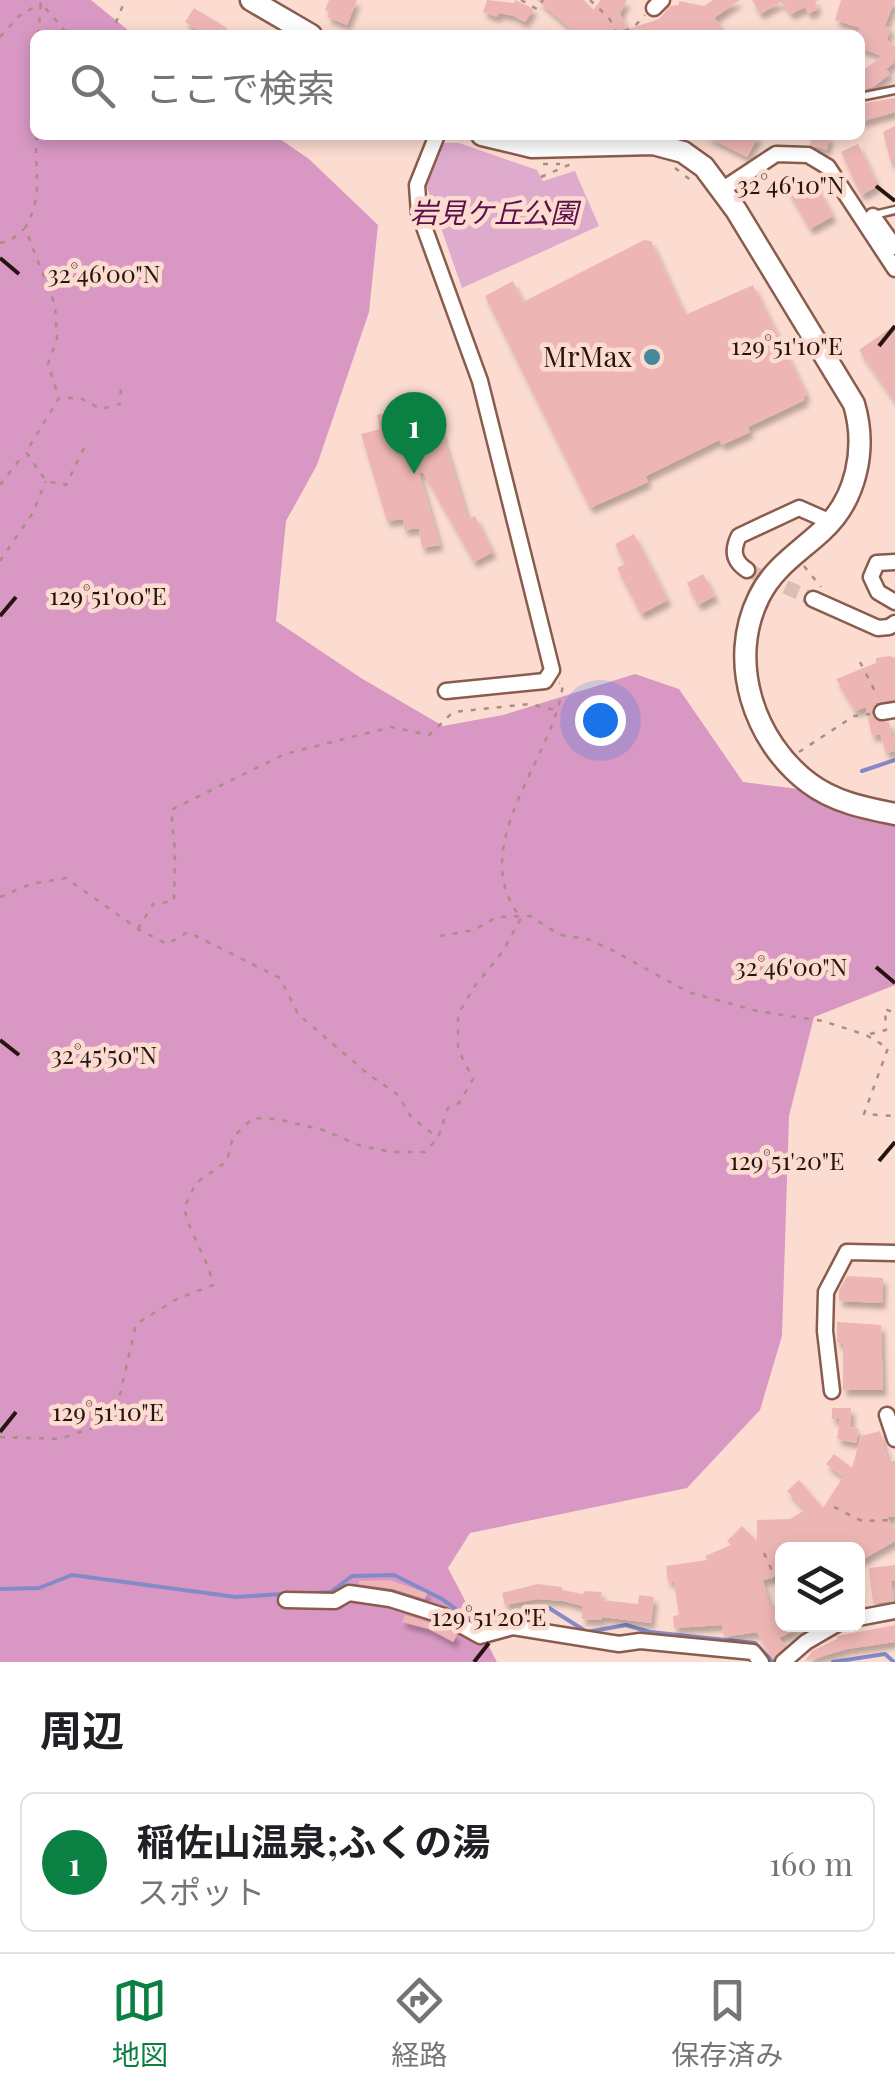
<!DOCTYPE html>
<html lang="ja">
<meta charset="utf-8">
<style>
body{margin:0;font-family:"Playfair Display","Noto Sans JP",serif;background:#f2f2f2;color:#202124}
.controls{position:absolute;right:30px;bottom:30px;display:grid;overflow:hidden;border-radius:15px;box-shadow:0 5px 15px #0003}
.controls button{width:90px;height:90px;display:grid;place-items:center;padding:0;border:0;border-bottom:2px solid #e0e0e0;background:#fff;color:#202124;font:50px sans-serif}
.you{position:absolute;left:600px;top:720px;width:35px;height:35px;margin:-25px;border:8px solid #fff;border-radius:50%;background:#1a73e8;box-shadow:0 0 0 15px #1a73e833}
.badge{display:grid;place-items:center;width:65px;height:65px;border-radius:50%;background:#0b8043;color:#fff;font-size:32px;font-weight:700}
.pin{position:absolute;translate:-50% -82px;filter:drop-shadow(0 2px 5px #0008)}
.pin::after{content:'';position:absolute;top:52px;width:35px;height:30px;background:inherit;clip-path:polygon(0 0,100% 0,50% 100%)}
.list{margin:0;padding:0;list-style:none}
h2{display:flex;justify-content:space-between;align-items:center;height:130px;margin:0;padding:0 40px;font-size:42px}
h2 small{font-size:32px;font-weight:400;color:#757577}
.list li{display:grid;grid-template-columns:65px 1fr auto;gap:30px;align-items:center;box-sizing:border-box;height:140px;margin:0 20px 20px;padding:0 20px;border:2px solid #e0e0e0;border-radius:15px}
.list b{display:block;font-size:38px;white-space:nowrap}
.list p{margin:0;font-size:32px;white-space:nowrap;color:#757577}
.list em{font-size:32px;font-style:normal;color:#757577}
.icon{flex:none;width:55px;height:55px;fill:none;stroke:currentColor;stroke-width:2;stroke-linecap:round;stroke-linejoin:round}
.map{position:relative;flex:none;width:895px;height:1662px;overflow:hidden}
.search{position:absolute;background:#fff;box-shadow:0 5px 15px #0003;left:30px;right:30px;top:30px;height:110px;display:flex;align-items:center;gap:25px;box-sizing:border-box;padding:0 35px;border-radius:15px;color:#757577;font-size:38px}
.sheet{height:290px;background:#fff}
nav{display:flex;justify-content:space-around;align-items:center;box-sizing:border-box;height:140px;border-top:2px solid #e0e0e0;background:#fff;font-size:28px;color:#757577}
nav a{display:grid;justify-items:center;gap:5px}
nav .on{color:#0b8043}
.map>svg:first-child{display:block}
.green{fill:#dfabcd}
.forest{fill:#d898c3}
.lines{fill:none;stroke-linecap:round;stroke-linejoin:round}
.stream{stroke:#8489c8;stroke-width:4}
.building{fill:#edb6b5;filter:url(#shadow)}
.street-tunnel{stroke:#dcbeb4;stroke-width:14;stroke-dasharray:14 7;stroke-linecap:butt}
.lane-casing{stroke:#895c4c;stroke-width:11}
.street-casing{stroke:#895c4c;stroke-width:19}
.secondary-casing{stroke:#895c4c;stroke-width:25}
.path{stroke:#a88e85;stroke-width:2.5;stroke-dasharray:5 8;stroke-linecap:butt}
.lane{stroke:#fff;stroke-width:6}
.street{stroke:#fff;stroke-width:14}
.secondary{stroke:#fff;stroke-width:20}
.ticks{fill:none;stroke:#26140e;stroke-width:4}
.poi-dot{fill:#46879a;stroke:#fcdcd1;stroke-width:4}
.labels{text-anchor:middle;stroke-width:9;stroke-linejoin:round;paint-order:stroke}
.park-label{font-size:28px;font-style:italic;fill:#5b1049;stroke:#fcdcd1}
.poi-label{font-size:28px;fill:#26140e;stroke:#fcdcd1;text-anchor:end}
.ticks-label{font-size:25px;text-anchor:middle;fill:#26140e;stroke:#fcdcd1;stroke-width:9;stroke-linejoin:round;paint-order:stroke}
</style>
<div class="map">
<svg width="895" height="1662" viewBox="0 0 895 1662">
<defs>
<filter id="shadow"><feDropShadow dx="3.5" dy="6" stdDeviation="2.5" flood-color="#0004"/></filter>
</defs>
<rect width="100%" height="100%" fill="#fcdcd1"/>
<path class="green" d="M442,143H459L537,170L543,181L575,171L599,226L462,288L426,185Z"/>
<path class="forest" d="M0,0H91L134,35H35V135H274L309,159L378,225L369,312L317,465L286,521L276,621L361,678L443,726L503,715L635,674L679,689L743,782L895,801V985L814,1017L789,1116L782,1336L760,1410L687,1488L470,1533L448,1568L497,1662H0Z"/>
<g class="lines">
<path class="stream" d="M862,771L895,760
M0,1589L39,1588L72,1575L236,1597L284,1594
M298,1594L331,1592L352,1576L394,1575L442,1599L476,1624L487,1627L533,1609L549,1608L587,1632L626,1625L650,1632L755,1643L773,1662
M833,1662L885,1654L894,1662"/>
</g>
<path class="building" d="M329,0H357L347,25L327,17L329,12L325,10Z
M487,0L514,3L515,0L534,9L525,22L514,16L499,13L497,17L483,12Z
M537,0H584L593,10L601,0H627L620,14L628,29L659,19L670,6L679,5V1L704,6L713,0H740L714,18L729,35H560L571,29Z
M752,0H819L815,2L818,9L808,14L805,7L791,14L781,2L760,14Z
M841,0H895L885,26L891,28L887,39L895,47V62L886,69L890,74L873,87L860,90V73L882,56L860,48L857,35L860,28L835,20Z
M194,8L227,28L223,35H206L185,22Z
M895,98V112L860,122V104Z
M895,126V163H891L883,132Z
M704,135H759L747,157Z
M812,135H830L827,150L810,145Z
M858,144L878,186L861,195L841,152Z
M812,177L833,216L810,229L788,191Z
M644,240L651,241L685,315L753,285L807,395L803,397L805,400L748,427L750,432L722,445L719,440L646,476L648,482L590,508L485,296L513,281L523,302Z
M895,325V402L859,350Z
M432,401L468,519L475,516L493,552L474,562L423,472L419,473L440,545L422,548L419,528L404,530L403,519L387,521L361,434L380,429L377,415Z
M634,534L668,600L641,614L617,568L625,564L615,544Z
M703,574L715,596L698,605L687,583Z
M890,656L895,658V700L876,703L871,713L877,721L889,722L892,736H895V751L886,753L880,734L872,736L866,707L855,711L836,679L876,663V658Z
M847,1276L883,1278L882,1303L839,1301V1290Z
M837,1322L881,1325L883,1390H843V1343H837Z
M832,1408H851V1427L859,1429L856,1443L837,1439L840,1419H832Z
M880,1431L888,1461H895V1517H887L895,1531V1541L858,1562V1550H782V1576L763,1580L770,1607L782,1601V1624H806L779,1638L786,1646L773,1660L757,1632L724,1637L722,1625L674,1628L673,1616L679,1615L674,1581L668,1582L666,1566L707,1560L705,1556L731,1545L727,1541L742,1526L757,1541V1520L790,1519L805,1510L787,1491L799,1480L823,1508L843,1477L826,1464L834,1454L852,1468L861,1436Z
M895,1565V1581H891L894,1601L873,1603L869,1568Z
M389,1580L427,1593L425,1599L393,1589L359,1584V1581Z
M538,1584L562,1587V1590L583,1594L584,1591L602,1592L601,1600L638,1604L639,1595L654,1597L651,1623L602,1617V1620L582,1619V1606L564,1601L537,1599L505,1605L502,1593Z
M405,1615L440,1626L457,1635L453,1642L429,1629L402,1622Z
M895,1625V1642L847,1649L805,1661L812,1651L837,1639L838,1636Z"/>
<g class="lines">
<path class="street-tunnel" d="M747,570L813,599"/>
<defs>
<path id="lane" d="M860,97L895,90
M874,215L895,210"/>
<path id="street" d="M654,8L662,0
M437,135L417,185L419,213L480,381L552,670L545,681L446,691
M723,189L776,154L808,155L828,167L895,269
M873,216L895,247
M895,562L877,563L871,577L878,592L895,602
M747,570C733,561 732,550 739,536L799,508L831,522
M813,599L878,628L889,627L895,623
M882,712L895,710
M832,1391L825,1331L826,1292L847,1252L895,1253
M887,1415L895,1439
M286,1600L335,1601L349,1593L390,1599L444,1616L480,1636L513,1627L619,1644L640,1641L753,1652L761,1662
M858,1618L895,1611
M783,1662L806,1642L837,1624"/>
<path id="secondary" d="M251,0L311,35
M482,135L532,147L653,144L683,152L704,167L736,210L854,404C867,448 857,499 822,531C798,553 773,568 759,597C727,661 754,742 809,783C834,802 865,808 895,814"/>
</defs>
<use href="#lane" class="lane-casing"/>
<use href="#street" class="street-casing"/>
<use href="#secondary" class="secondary-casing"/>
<path class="path" d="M521,0L537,9L543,0
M590,0L609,18L617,33
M38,35L41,3L65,31L86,35
M111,35L125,0
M612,35L633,28L645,15
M0,37L19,16L41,3
M35,54V77
M37,135C33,171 45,193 25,228L55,305L57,339L48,364L59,398
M543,164H560
M675,168L692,181
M541,177L571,164
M0,243L11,240L24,229
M84,448L66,485L46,481L26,452L59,398H80L101,409L120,404L121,387
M0,485L24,454
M0,561L32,514L46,481
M804,566L821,587
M860,662L878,697
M799,752L854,716L870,714
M0,897L31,884L66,878L138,929L167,944L188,932L280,978L298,1014L368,1074L398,1095L411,1117L437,1137
M138,929L153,904L174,901L175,851L171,810L285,754L391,727L429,735L453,712L530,704L559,711
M440,936L474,930L497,917L530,916L560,935L587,939L614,951L688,992L757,1011L823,1021L866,1035L888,1048L864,1114L895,1116
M870,1034L886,1030L885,1009L895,1013
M0,1437L59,1439L114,1421L136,1324L177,1299L213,1285C207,1256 191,1237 184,1208L196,1183L227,1161L233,1137L253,1118L277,1119L323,1130L361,1146L392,1152H425L438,1138L448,1108L459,1103L473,1079L458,1049V1014L475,986L503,951L521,918C463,845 556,757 563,683H559
M834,1507L862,1521L895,1520
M764,1553L782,1593"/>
<use href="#lane" class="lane"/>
<use href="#street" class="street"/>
<use href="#secondary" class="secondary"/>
</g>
<path class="ticks" d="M876,186L895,201M0,258L19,274M879,346L895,326M0,616L16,597M876,967L895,983M0,1040L19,1055M879,1161L895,1142M0,1432L16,1412M474,1662L489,1643"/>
<circle class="poi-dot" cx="652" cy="357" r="10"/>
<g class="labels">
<g class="park-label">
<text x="494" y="223">岩見ケ丘公園</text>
</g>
<g class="poi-label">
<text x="632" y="367">MrMax</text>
</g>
</g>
<g class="ticks-label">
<text x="791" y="194">32°46'10"N</text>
<text x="104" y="283">32°46'00"N</text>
<text x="787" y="355">129°51'10"E</text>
<text x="108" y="605">129°51'00"E</text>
<text x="791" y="976">32°46'00"N</text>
<text x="104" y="1064">32°45'50"N</text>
<text x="787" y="1170">129°51'20"E</text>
<text x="108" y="1421">129°51'10"E</text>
<text x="489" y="1626">129°51'20"E</text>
</g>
</svg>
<div class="controls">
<button><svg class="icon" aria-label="layers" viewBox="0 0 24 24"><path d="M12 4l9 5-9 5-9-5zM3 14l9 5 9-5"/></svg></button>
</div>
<div class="you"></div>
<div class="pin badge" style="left:414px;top:474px">1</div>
<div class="search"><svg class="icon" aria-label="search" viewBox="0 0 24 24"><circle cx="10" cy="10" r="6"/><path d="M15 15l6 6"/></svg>ここで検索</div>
</div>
<section class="sheet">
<h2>周辺<small></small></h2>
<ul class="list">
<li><span class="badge">1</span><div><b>稲佐山温泉;ふくの湯</b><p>スポット</p></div><em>160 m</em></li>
</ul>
</section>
<nav>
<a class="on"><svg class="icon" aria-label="map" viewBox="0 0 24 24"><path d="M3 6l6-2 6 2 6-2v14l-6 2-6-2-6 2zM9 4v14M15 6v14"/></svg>地図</a>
<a><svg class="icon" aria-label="directions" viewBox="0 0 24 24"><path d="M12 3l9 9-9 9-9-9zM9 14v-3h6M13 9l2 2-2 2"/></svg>経路</a>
<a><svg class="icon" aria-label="saved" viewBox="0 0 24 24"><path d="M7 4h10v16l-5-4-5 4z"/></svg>保存済み</a>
</nav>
